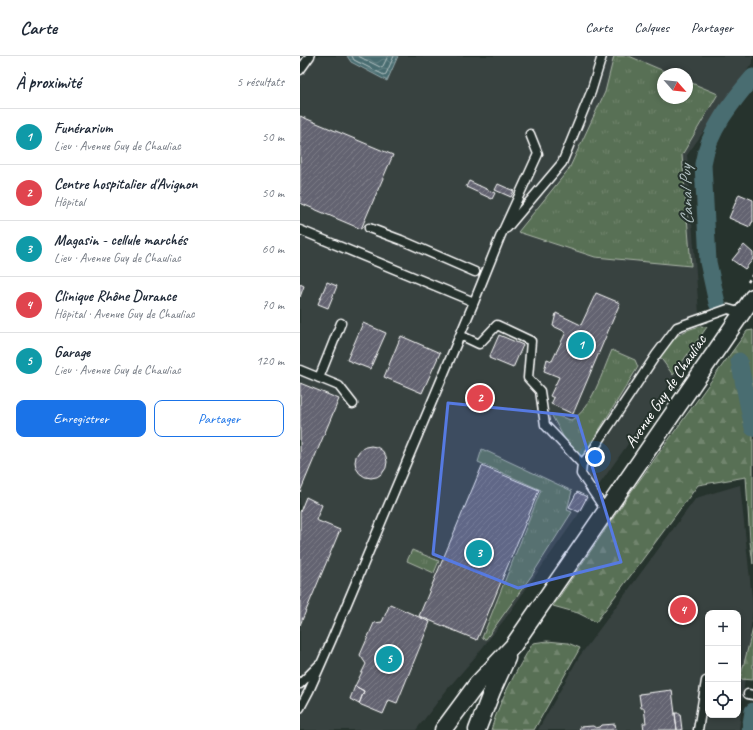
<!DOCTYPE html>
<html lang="fr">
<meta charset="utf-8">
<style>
body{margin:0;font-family:Caveat,sans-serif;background:#f6f6f7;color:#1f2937}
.controls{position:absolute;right:12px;bottom:12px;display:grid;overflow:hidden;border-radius:8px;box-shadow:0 2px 6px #0003}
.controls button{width:36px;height:36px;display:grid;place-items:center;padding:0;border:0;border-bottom:1px solid #e0e1e3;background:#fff;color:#1f2937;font:20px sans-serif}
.compass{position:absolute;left:357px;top:12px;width:36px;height:36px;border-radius:50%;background:#fff;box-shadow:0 2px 6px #0003;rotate:117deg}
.you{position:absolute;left:295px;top:401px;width:14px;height:14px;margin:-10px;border:3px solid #fff;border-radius:50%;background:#1a73e8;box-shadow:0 0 0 6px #1a73e833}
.badge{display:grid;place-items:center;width:26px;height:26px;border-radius:50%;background:#1a73e8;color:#fff;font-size:13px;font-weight:700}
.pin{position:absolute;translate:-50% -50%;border:2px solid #fff;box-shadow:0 1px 4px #0006}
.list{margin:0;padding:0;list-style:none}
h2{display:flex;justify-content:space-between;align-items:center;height:52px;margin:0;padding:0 16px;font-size:17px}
h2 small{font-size:13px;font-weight:400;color:#747a83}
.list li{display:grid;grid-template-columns:26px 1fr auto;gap:12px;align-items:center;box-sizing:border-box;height:56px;padding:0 16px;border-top:1px solid #e0e1e3}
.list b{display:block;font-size:15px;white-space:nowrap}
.list p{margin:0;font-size:13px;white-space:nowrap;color:#747a83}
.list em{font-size:13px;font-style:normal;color:#747a83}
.actions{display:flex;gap:8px;padding:12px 16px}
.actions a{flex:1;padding:9px 0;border:1px solid #1a73e8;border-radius:8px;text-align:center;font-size:14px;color:#1a73e8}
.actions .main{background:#1a73e8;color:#fff}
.icon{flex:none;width:22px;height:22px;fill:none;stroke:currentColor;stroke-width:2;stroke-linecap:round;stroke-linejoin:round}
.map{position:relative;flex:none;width:453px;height:674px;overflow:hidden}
header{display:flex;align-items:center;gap:24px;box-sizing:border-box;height:56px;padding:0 20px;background:#fff;border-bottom:1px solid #e0e1e3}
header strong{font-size:19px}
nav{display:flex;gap:22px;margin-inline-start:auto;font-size:14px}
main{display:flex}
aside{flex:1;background:#fff}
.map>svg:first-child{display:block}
.built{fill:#394241;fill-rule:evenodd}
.grass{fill:url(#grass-tufts);stroke:#acb7aa}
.forest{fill:url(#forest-firs);stroke:#acb7aa}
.water{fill:url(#water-waves);stroke:#92a7aa}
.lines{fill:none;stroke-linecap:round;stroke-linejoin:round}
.shore{stroke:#b7c5c6;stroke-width:1}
.canal{stroke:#4a6d71;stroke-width:17}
.building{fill:url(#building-hatch);stroke:#fff}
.service-casing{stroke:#fff;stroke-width:11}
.minor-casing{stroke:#fff;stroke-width:19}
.path{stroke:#fff;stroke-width:2.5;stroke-dasharray:3 3;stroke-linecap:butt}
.service{stroke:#26332d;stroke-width:8}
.minor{stroke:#26332d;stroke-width:16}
.marked{fill:#567ae2;fill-opacity:0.2;stroke:#567ae2;stroke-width:3;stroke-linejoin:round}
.labels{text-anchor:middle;stroke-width:4;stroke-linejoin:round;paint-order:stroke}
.street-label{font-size:17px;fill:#fff;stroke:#26332d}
.water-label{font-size:18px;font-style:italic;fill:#aebdbf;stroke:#26332d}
</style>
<header>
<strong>Carte</strong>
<nav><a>Carte</a><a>Calques</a><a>Partager</a></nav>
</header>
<main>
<aside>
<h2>À proximité<small>5 résultats</small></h2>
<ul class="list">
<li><span class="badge" style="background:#0f9aa8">1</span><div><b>Funérarium</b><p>Lieu · Avenue Guy de Chauliac</p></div><em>50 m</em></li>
<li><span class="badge" style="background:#e0444e">2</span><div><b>Centre hospitalier d'Avignon</b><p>Hôpital</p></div><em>50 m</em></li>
<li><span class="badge" style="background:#0f9aa8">3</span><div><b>Magasin - cellule marchés</b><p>Lieu · Avenue Guy de Chauliac</p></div><em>60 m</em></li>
<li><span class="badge" style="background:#e0444e">4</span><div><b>Clinique Rhône Durance</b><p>Hôpital · Avenue Guy de Chauliac</p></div><em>70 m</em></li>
<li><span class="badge" style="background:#0f9aa8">5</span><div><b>Garage</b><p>Lieu · Avenue Guy de Chauliac</p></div><em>120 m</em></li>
</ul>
<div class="actions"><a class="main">Enregistrer</a><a>Partager</a></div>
</aside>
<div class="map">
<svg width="453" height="674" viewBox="0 0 453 674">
<defs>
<pattern id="grass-tufts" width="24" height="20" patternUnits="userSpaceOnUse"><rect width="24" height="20" fill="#586f54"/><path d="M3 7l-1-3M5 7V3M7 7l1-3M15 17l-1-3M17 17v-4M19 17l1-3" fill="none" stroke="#71856e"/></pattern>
<pattern id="forest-firs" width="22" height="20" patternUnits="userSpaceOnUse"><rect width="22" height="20" fill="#586f54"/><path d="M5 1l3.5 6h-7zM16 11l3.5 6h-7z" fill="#71856e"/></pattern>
<pattern id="water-waves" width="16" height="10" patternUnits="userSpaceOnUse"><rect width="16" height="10" fill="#4a6d71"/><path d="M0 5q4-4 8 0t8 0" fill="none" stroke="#658386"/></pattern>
<pattern id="building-hatch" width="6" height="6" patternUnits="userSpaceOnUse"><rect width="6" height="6" fill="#646471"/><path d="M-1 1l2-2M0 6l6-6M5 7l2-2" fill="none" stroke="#7b7b86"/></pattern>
</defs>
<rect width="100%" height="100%" fill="#26332d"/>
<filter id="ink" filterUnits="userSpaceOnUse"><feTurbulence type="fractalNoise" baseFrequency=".025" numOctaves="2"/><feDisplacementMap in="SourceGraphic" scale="8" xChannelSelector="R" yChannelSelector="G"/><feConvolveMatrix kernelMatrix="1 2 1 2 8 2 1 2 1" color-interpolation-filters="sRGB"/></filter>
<g filter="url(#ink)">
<path class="built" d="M0,0H453V6L387,99L401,284L207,560L176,600L149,631L116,674H0ZM363,18H387V42H363Z
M440,429L453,552L439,674H238L279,601L396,442ZM408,557H438V659H408Z"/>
<path class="grass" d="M314,0H329L371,18H363V42H387V25L418,38L382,99L391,210L295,201L218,176L269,113L305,36Z
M401,270L407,271L373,319L360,301C371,283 379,275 401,270Z
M312,294L335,304L338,311L285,397L282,400L277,401L270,393L251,358L271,364C291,355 303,314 312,294Z
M182,393L272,435L267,454L272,456L232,519L186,583L182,582L241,434L178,406Z
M112,494L139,505L134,517L107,505Z"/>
<path class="forest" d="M453,274V508L450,485L446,421L398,429L296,566L278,557L253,550L331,436L447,275Z
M453,572V624L440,623Z
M247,585L268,587L280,592L234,674H191C200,643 216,615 233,587Z"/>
<path class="water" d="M47,0H98L87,25L51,6Z"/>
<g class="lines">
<path class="shore" d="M52,0L54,4L84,19L86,18L94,0
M58,0L82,12L88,0"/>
<path class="canal" d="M417,247L408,206L403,108C408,75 432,46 453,21
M439,305L453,372
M450,674L453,655"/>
</g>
<path class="building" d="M0,60L93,99L61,173L0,147Z
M169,125L195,137L192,143L166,131Z
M198,128L214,135L211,141L195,134Z
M439,138L453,144V166H452L450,171L429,162Z
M444,189L453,197V203L445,213L432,204Z
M27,226L37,230L28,252L18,248Z
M0,228L4,230L0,241Z
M296,237L320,247L273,358L251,348L254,342L250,340L259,321L244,315L247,303L252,305L266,276L253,270L256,257L281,269Z
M63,267L86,277L70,313L47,304Z
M199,279L223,289L213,312L189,302Z
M101,280L140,297L122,337L84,321Z
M0,327L39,343L0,436Z
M55 406a16 16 0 1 1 32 0a16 16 0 1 1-32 0Z
M182,410L239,434L177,584L119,560Z
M277,436L287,441L279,456L269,451Z
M6,441L22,449L16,464L40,474L0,569V456Z
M90,548L130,566L97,647L89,644L83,658L59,648L64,635L55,630L66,608L60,599L74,567L82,566Z
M55,630L64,635L59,648L50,643Z
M372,634L377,674H344L343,667H346L344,652H341L339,638Z
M375,657H380L382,674H377Z
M315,668L316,674H280L279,671L293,670L296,672L300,671L302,669Z"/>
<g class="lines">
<defs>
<path id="service" d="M0,14L10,0
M69,172L101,184L175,216
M207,172L262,107L291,36L302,0
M0,174L174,246
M160,279L179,288L197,269L231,285L228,322L240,335L245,369L282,408
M0,314L39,330L53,348
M19,322L41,267
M306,455L281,418L282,408L291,397L356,299L377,271L428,253L442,257
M0,628L19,609
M448,638L453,639
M0,652L9,635L32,583L174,246L201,179L238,98L230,78
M398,674L406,625"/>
<path id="minor" d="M143,674L177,628L213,590L453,241
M177,674L192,635L207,602"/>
</defs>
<use href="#service" class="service-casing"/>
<use href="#minor" class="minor-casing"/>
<path class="path" d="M448,226L453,218"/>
<use href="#service" class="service"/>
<use href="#minor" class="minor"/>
</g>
</g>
<path class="marked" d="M148,347L277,360L321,506L218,532L133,498Z"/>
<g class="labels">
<g class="street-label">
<text transform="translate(365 335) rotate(-56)" y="6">Avenue Guy de Chauliac</text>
</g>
<g class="water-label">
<text transform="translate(386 139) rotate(-92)" y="6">Canal Puy</text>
</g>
</g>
</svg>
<div class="controls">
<button>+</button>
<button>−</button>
<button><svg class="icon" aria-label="locate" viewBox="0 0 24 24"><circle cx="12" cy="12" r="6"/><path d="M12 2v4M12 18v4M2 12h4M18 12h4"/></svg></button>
</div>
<svg class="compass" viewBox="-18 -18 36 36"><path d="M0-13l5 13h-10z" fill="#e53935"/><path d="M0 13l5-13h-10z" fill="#747a83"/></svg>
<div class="you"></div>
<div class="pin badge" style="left:281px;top:289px;background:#0f9aa8">1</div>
<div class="pin badge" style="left:180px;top:342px;background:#e0444e">2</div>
<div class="pin badge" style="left:179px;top:497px;background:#0f9aa8">3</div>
<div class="pin badge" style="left:383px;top:554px;background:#e0444e">4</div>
<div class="pin badge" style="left:89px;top:603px;background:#0f9aa8">5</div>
</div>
</main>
